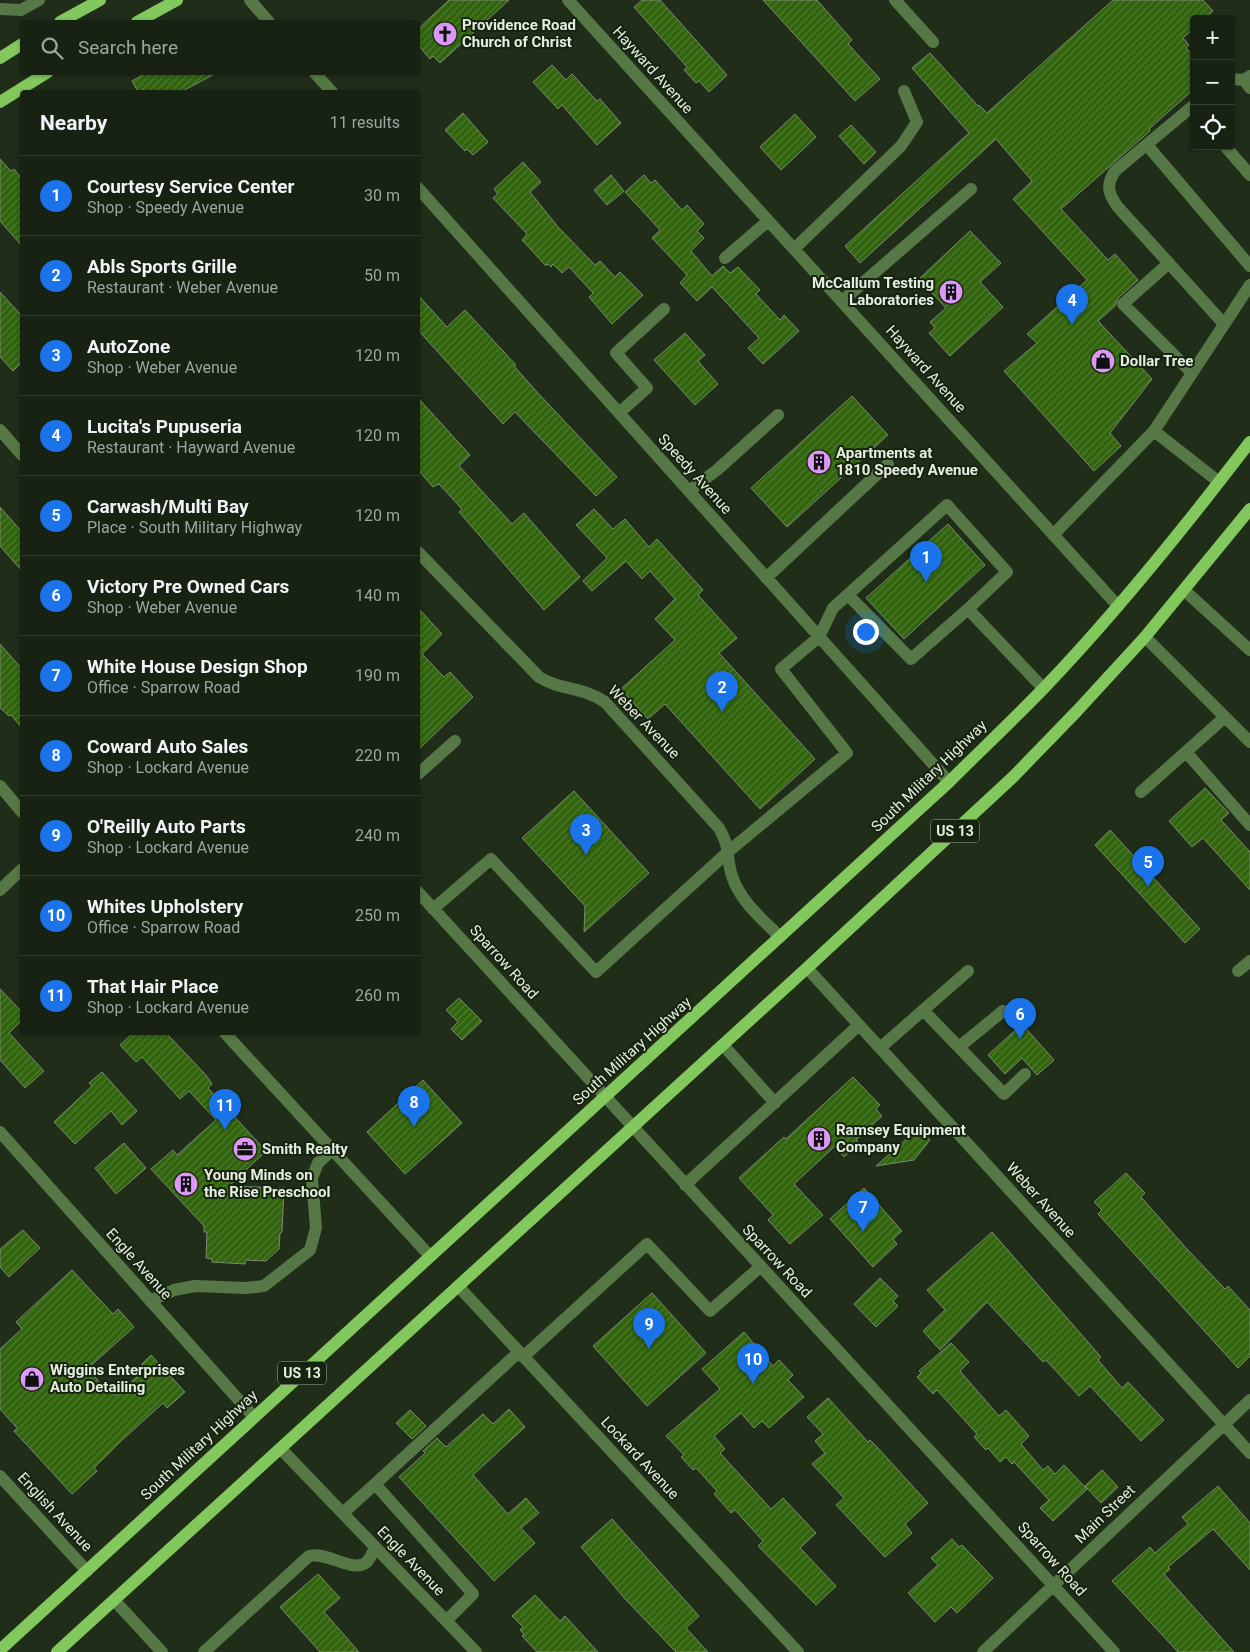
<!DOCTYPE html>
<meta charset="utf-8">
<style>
body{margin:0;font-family:Roboto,sans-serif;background:#202a1c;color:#f1f3f6}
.controls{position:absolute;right:15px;top:15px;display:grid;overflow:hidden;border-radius:5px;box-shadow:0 1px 4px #0004}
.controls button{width:45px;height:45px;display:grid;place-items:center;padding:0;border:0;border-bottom:1px solid #363f33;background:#172213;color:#f1f3f6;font:25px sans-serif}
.you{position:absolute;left:865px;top:631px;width:18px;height:18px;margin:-12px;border:4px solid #fff;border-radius:50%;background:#1a73e8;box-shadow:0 0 0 8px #1a73e833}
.badge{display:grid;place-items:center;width:32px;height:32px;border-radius:50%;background:#1a73e8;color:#fff;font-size:16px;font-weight:700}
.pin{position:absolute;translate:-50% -41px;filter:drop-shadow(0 1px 2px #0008)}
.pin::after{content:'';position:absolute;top:26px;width:18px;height:15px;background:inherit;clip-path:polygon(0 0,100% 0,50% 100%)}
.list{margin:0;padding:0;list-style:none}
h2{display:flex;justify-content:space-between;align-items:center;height:65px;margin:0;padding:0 20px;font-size:21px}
h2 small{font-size:16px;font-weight:400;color:#9ea4a0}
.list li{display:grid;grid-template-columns:32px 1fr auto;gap:15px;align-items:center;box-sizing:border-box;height:80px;padding:0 20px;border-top:1px solid #363f33}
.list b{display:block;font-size:19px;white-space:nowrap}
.list p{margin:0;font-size:16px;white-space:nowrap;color:#9ea4a0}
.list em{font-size:16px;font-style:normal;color:#9ea4a0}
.icon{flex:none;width:28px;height:28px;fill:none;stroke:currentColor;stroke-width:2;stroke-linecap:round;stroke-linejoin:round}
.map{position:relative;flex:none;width:1250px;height:1652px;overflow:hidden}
.search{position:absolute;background:#172213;box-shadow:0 1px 4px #0004;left:20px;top:20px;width:400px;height:55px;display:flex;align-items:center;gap:12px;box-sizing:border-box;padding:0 18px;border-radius:5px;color:#9ea4a0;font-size:19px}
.panel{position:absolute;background:#172213;box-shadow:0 1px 4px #0004;left:20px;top:90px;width:400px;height:945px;border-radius:5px}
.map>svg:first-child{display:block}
.building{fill:url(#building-hatch);stroke:#798a72}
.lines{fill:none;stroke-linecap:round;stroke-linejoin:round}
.minor{stroke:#567846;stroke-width:12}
.major{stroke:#82c85d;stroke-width:12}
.labels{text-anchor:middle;stroke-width:4;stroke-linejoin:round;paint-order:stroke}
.shield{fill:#16230f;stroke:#a7b1a2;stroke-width:1}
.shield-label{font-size:14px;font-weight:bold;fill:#e5eee1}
.poi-label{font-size:15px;font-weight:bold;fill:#e5eee1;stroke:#16230f;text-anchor:start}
.street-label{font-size:15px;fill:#e5eee1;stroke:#16230f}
</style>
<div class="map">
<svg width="1250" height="1652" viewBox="0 0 1250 1652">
<defs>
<pattern id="building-hatch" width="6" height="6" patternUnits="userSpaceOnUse" patternTransform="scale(1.25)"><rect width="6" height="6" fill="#31640c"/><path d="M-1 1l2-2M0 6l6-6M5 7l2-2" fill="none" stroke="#4f7a2f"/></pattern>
</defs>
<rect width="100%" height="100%" fill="#1f2d19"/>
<path class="building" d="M449,0H509L440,63L433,56L430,59L418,45V29Z
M642,0H660L727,75L709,92L699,81L696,83L684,70L687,67L634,7Z
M763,0H817L852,40L848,44L880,79L855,101Z
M1113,0H1203L1213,11L1204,19H1194V28L1183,38L1189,45L1186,48L1194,56V89L1149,129L1150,131L1061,209L1108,260L1115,254L1138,280L1118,298L1115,306L1098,321L1152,379L1110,433L1121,446L1094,471L1004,371L1037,343L1027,334L1087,280L1013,199L1032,181L996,139L860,263L845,246L969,133L912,68L930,53L978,106L979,105L987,113Z
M552,65L566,80L572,74L597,101L600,99L621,123L597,145L562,105L558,109L533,82Z
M148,72H218L181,92H138L132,81Z
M463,113L488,142L473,155L467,149L465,151L445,130Z
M795,114L816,137L781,170L760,147Z
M851,125L876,152L864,164L839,136Z
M0,159L11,171L14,169L22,179V246L0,221Z
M523,162L541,182L530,192L558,227L595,265L600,261L615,277L620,272L643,295L612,324L589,297L593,293L569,267L562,273L553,264L551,267L548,264L546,266L522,240L527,234L493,198L498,194L494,189Z
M611,175L624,191L607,205L594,190Z
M644,175L651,183L655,180L682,210L687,205L704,224L697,231L704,238L691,251L712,276L723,266L730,273L738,267L760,290L756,294L780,320L784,315L799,331L763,364L748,348L759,338L712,287L697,301L680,283L687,275L652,238L660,230L625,192Z
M970,231L1001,263L980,282L1003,307L950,356L929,333L935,328L930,322L946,308L919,279Z
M0,292L22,316V362L13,371L0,357Z
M418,295L447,327L465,310L516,365L514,366L537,392L617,477L596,496L515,412L503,424L418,330Z
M685,333L705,355L698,361L718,384L695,405L654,360Z
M852,396L888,435L787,527L751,488Z
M418,398L470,455L459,466L512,524L524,513L580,577L544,610L459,512L462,509L439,484L433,487L418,470Z
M0,507L22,532V571L0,546Z
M594,509L613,529L625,519L649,547L657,539L703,590L698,595L737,638L719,653L815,759L760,809L665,704L648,719L621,689L675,640L655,619L675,599L650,571L642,579L626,561L592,591L583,581L607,558L576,525Z
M948,524L985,565L904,639L866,598Z
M418,608L442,634L422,654L444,677L450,672L473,697L418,750Z
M0,644L22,669V728L11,715L9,716L0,708Z
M1205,788L1229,813L1221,820L1250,852V890L1203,838L1192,847L1169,821Z
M574,791L649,873L584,932L585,906L522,838Z
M1110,830L1200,929L1185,943L1095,845Z
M0,989L22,1012V1020L9,1033L44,1071L25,1088L0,1060Z
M459,998L482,1021L462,1040L451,1029L458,1022L446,1010Z
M1022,1024L1054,1060L1037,1075L1022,1058L1005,1074L988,1055Z
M134,1032H165L206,1075L212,1084L208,1088L266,1151L229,1186L284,1188L282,1232L280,1233L279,1249L266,1261L245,1260V1264L212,1262V1259L206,1258L207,1232H204V1226L151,1169L173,1150L177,1155L216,1120L189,1091L180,1099L142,1057L136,1062L120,1045Z
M102,1072L137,1111L122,1125L111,1111L75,1144L54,1122L92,1086L89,1083Z
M853,1077L880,1105L876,1109L882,1116L856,1140L859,1143L844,1157L835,1146L794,1184L823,1215L790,1244L768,1220L773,1215L739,1178L784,1137L786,1139Z
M423,1080L462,1123L405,1174L367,1132Z
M919,1128L930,1140L914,1160L876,1166Z
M124,1143L146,1168L116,1194L95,1168Z
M1126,1173L1145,1193L1141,1197L1186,1248L1225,1289L1228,1286L1250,1310V1356L1238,1368L1098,1214L1102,1210L1094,1202Z
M864,1188L902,1231L893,1239L897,1244L873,1267L830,1219Z
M23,1230L40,1248L9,1277L0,1267V1249Z
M992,1232L1101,1357L1098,1360L1122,1388L1128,1382L1164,1420L1141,1441L1090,1386L1079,1396L1046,1360L1043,1362L987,1302L940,1350L923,1331L945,1310L927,1290Z
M72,1270L113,1314L118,1309L134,1327L88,1368L108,1393L111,1390L116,1396L141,1373L137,1369L151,1355L185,1392L167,1408L163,1403L121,1441L94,1468L97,1471L72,1494L14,1431L17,1428L0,1409V1349L22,1329L16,1322Z
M880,1278L898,1296L893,1301L898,1306L876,1327L854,1304Z
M652,1293L706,1353L647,1406L593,1346Z
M744,1332L773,1366L779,1360L793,1375L788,1380L804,1397L769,1428L762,1421L754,1428L741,1413L714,1436L725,1449L720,1453L771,1509L783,1498L816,1533L800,1548L836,1586L816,1605L758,1546L763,1541L735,1510L731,1513L714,1494L717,1491L696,1468L693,1470L681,1457L684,1455L666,1436L720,1389L702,1369Z
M951,1343L969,1362L960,1371L999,1416L1006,1410L1029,1436L1021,1444L1043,1470L1048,1466L1055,1474L1064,1465L1087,1489L1053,1521L1040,1508L1049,1500L1014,1462L1012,1464L1006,1457L1000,1462L988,1448L986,1450L974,1437L977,1434L937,1390L933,1394L917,1377L921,1373L919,1371Z
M828,1398L868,1442L870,1440L877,1447L928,1503L905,1524L912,1533L885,1557L836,1505L844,1498L812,1464L825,1453L815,1441L823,1434L807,1417Z
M509,1409L525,1427L473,1475L508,1514L526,1498L539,1513L521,1528L535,1543L494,1581L399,1477L425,1453L423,1451L437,1438L446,1447L483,1414L493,1424Z
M410,1410L426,1426L412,1439L396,1423Z
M1102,1470L1118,1487L1101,1503L1085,1486Z
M1218,1486L1250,1523V1570L1213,1529L1168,1567L1170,1569L1164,1574L1234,1652H1178L1112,1581L1150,1547L1155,1553L1188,1524L1182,1517Z
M612,1519L699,1616L686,1628L708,1652H676L626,1600L581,1547Z
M952,1539L959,1547L962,1545L993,1578L957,1613L951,1607L935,1622L908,1593L938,1565L931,1558Z
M318,1574L340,1598L324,1612L359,1652H320L280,1607Z
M535,1595L560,1621L565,1616L598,1652H537L522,1636L524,1634L520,1630L523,1627L512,1616Z"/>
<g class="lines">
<path class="minor" d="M250,0L269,22
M568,0L1118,606
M895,0L933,42
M0,9L21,10L39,0
M314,72L332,92
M1250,76L1244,80L1250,88
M1231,79L1244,80
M1194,105L1115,171C1106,184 1108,193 1117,206L1224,324
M1147,145L1250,266
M1225,146L1250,175
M418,188L949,782
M794,249L901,146L917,122L904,91
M725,258L768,221
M1169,263L1123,304L1192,373
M842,301L971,189
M619,413L647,388L616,353L664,309
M0,430L22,455
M1154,431L1219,482
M689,491L717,470L778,415
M1053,535L1154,431L1250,285
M418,552L539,677C561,691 582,686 605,702L719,828C731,848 726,858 732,876C740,901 762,919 780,937
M766,578L888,464
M1184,590L1250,650
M848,595L911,659L968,609
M1145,637L1250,742
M1186,752L1250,825
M418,774L455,741
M0,786L22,812
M1141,792L1225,717
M0,890L22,869
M418,892L1114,1652
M433,909L491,859L596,972L729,851L847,753L781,669L819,637L833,608L947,505L1007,572L968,609L1043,688
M807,968L1250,1453
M1238,971L1250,961
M923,1010L1004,1094L1025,1074
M224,1032L430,1256
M723,1045L775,1103
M959,1047L1003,1011
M880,1048L968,971
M0,1132L254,1417
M685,1185L859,1025
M458,1286L798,1652
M150,1301L174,1290L195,1286L246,1288L264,1286L310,1250L316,1228L312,1178L318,1163L332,1150
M523,1357L647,1244L710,1311L760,1267
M281,1449L476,1652
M0,1476L87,1571
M375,1484L519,1352
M343,1513L375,1484L473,1594L446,1621
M114,1600L162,1652
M204,1652L309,1556C328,1551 353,1574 367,1562C370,1558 373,1552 375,1548
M983,1652L1250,1400"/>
<path class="major" d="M60,22L100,0
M137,22L177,0
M0,58L22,44
M0,102L48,72
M0,1650L949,782C980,751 1012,721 1043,689C1117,612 1185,527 1250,442
M57,1652L807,968L1013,777L1077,711L1145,637L1250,509"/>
</g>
<defs>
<symbol id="church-disc" viewBox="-11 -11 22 22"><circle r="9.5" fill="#db99f5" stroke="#16230f"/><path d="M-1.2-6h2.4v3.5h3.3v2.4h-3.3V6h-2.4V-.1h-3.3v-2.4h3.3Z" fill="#111"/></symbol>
<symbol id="building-disc" viewBox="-11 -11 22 22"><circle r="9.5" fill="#db99f5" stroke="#16230f"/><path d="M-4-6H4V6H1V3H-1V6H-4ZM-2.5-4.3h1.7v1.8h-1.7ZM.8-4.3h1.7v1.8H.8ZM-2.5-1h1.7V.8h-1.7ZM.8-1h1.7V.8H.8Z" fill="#111"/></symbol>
<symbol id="shop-disc" viewBox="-11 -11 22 22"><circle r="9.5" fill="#db99f5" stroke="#16230f"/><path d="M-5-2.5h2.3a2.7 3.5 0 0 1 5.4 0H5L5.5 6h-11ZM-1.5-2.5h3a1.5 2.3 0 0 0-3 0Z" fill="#111"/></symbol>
<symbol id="office-disc" viewBox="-11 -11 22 22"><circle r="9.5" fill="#db99f5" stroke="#16230f"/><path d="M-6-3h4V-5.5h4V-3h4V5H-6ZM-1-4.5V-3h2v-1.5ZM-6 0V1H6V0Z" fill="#111"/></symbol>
</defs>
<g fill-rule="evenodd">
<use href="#church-disc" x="431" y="20" width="28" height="28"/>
<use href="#building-disc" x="937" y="278" width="28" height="28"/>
<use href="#shop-disc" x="1089" y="347" width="28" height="28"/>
<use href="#building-disc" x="805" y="448" width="28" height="28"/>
<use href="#building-disc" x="805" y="1125" width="28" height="28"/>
<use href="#office-disc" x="231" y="1135" width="28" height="28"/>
<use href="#building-disc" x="172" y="1170" width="28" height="28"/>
<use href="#shop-disc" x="18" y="1365" width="28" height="28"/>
</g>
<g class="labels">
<g class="shield">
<rect x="931" y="819.5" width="48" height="23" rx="4"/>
<rect x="278" y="1361.5" width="48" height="23" rx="4"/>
</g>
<g class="shield-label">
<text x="955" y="836">US 13</text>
<text x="302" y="1378">US 13</text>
</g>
<g class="poi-label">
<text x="462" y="30">Providence Road<tspan x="462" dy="17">Church of Christ</tspan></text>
<text x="934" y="288" text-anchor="end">McCallum Testing<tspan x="934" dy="17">Laboratories</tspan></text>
<text x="1120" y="366">Dollar Tree</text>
<text x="836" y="458">Apartments at<tspan x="836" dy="17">1810 Speedy Avenue</tspan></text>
<text x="836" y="1135">Ramsey Equipment<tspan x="836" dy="17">Company</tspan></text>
<text x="262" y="1154">Smith Realty</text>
<text x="204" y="1180">Young Minds on<tspan x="204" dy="17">the Rise Preschool</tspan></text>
<text x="50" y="1375">Wiggins Enterprises<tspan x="50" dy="17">Auto Detailing</tspan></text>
</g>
<g class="street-label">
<text transform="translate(653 70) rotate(48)" y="5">Hayward Avenue</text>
<text transform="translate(926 369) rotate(48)" y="5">Hayward Avenue</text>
<text transform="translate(695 474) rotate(48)" y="5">Speedy Avenue</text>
<text transform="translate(644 722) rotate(46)" y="5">Weber Avenue</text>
<text transform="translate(929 776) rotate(-44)" y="5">South Military Highway</text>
<text transform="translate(504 962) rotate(48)" y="5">Sparrow Road</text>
<text transform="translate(632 1051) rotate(-42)" y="5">South Military Highway</text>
<text transform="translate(1041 1200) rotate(48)" y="5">Weber Avenue</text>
<text transform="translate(777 1261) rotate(47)" y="5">Sparrow Road</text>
<text transform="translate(139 1264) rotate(48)" y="5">Engle Avenue</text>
<text transform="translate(199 1445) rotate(-43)" y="5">South Military Highway</text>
<text transform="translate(640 1458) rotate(47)" y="5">Lockard Avenue</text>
<text transform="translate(55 1512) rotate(47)" y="5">English Avenue</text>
<text transform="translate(1105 1514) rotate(-44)" y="5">Main Street</text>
<text transform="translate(1052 1559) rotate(48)" y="5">Sparrow Road</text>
<text transform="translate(411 1561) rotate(46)" y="5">Engle Avenue</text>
</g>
</g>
</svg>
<div class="controls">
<button>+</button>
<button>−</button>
<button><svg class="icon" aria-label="locate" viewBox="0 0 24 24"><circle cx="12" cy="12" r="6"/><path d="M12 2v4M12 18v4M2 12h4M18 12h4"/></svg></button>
</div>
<div class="you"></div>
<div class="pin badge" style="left:926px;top:582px">1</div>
<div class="pin badge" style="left:722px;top:712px">2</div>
<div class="pin badge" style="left:586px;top:855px">3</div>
<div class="pin badge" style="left:1072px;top:325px">4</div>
<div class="pin badge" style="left:1148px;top:887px">5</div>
<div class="pin badge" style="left:1020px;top:1039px">6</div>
<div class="pin badge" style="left:863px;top:1232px">7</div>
<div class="pin badge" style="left:414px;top:1127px">8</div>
<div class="pin badge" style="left:649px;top:1349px">9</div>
<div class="pin badge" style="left:753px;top:1384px">10</div>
<div class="pin badge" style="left:225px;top:1130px">11</div>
<div class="search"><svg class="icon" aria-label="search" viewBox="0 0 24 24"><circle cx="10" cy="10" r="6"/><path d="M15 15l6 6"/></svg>Search here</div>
<section class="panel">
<h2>Nearby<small>11 results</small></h2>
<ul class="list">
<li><span class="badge">1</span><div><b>Courtesy Service Center</b><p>Shop · Speedy Avenue</p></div><em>30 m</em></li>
<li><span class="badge">2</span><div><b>Abls Sports Grille</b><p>Restaurant · Weber Avenue</p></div><em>50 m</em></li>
<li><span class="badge">3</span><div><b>AutoZone</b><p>Shop · Weber Avenue</p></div><em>120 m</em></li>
<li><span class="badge">4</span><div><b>Lucita's Pupuseria</b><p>Restaurant · Hayward Avenue</p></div><em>120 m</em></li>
<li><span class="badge">5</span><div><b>Carwash/Multi Bay</b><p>Place · South Military Highway</p></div><em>120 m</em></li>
<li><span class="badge">6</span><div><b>Victory Pre Owned Cars</b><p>Shop · Weber Avenue</p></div><em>140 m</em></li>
<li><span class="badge">7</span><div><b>White House Design Shop</b><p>Office · Sparrow Road</p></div><em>190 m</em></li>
<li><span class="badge">8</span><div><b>Coward Auto Sales</b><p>Shop · Lockard Avenue</p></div><em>220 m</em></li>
<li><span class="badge">9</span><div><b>O'Reilly Auto Parts</b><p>Shop · Lockard Avenue</p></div><em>240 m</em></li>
<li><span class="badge">10</span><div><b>Whites Upholstery</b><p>Office · Sparrow Road</p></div><em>250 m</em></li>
<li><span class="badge">11</span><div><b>That Hair Place</b><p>Shop · Lockard Avenue</p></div><em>260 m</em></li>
</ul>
</section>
</div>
